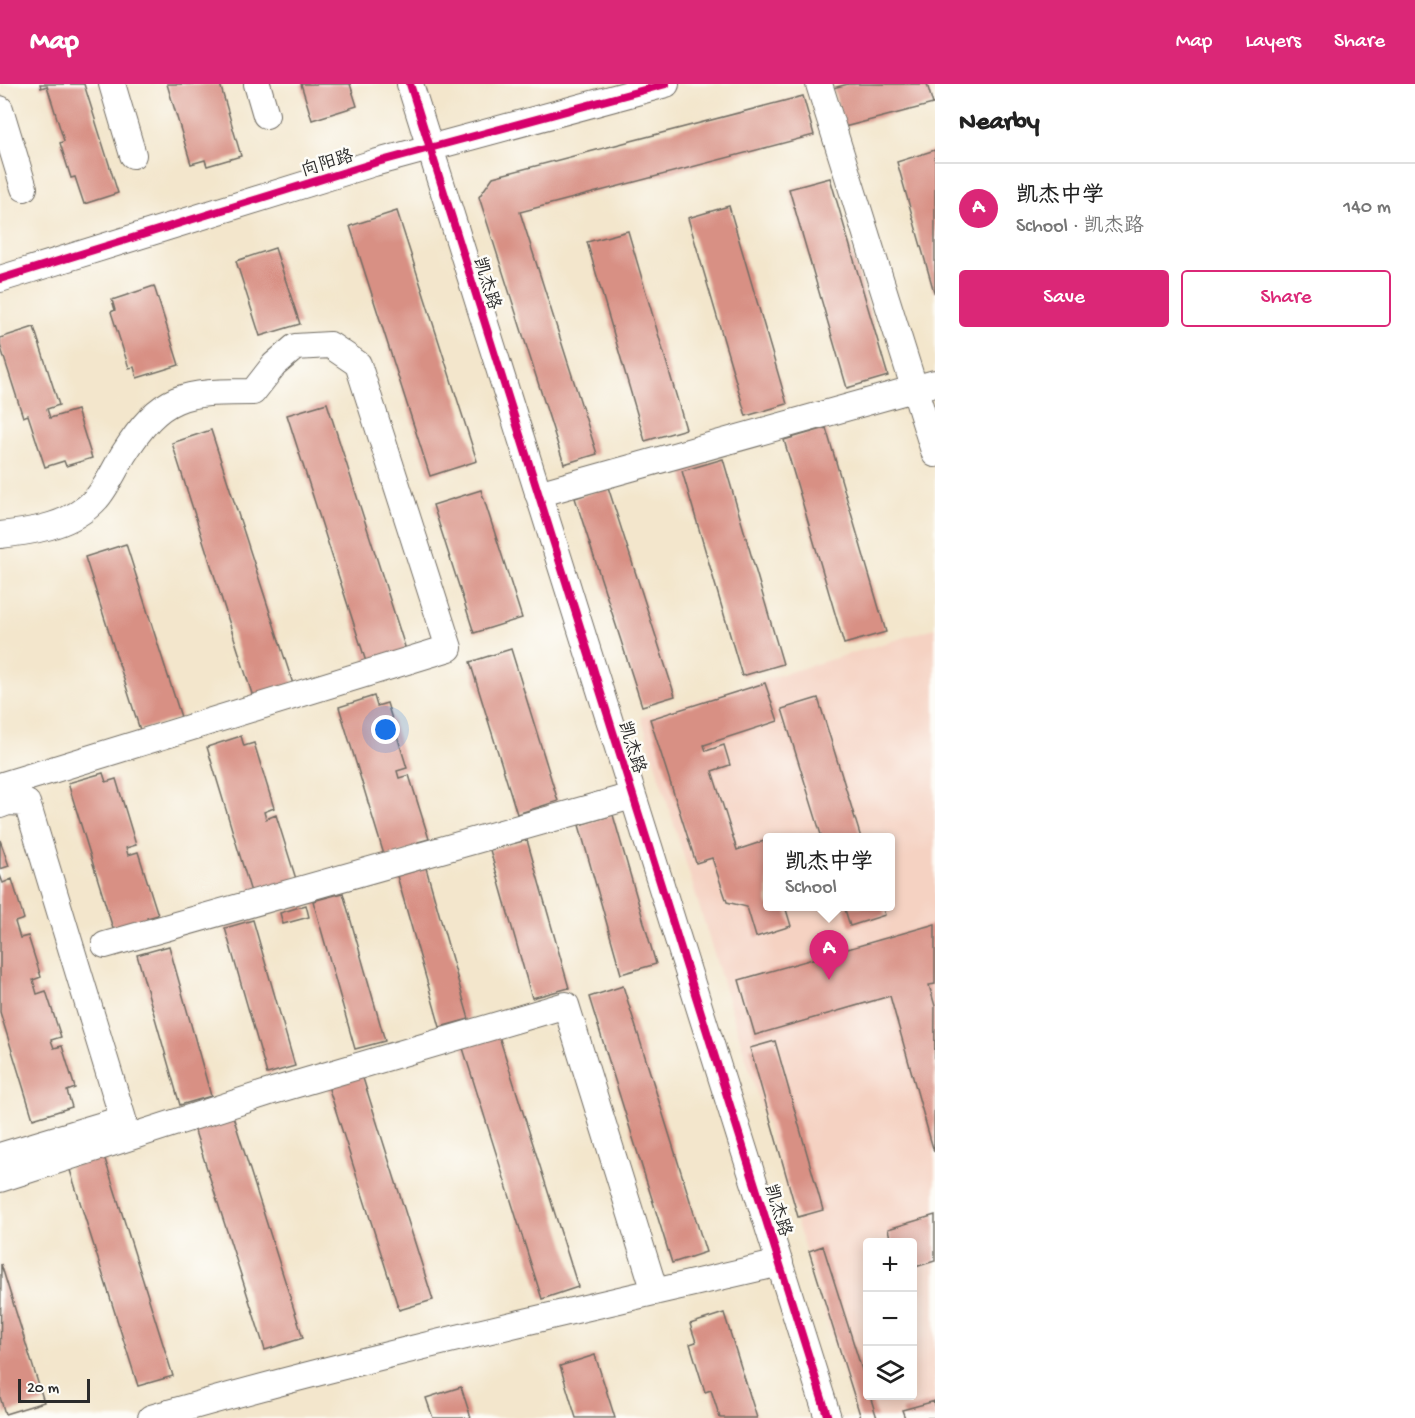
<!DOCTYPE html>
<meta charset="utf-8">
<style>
body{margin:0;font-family:"Gochi Hand","LXGW WenKai TC",sans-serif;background:#f2f2f2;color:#222}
.controls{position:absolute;right:18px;bottom:18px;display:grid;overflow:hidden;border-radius:6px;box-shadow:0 3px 15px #0003}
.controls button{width:54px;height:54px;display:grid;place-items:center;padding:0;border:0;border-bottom:2px solid #e0e0e0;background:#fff;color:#222;font:30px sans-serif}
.scale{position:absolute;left:18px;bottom:15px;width:72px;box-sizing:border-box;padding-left:6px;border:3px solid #2b2b2b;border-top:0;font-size:16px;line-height:21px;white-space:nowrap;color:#2b2b2b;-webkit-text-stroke:4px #fdfcf7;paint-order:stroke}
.you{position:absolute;left:386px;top:646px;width:21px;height:21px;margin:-15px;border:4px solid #fff;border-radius:50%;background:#1a73e8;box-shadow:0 0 0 9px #1a73e833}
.badge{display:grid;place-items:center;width:39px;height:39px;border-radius:50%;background:#db2777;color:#fff;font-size:20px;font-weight:700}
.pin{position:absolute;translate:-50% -50px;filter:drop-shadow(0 2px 3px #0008)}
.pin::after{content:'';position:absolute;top:32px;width:21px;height:18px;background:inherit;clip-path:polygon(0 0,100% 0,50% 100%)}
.popup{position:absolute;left:763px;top:749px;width:132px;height:78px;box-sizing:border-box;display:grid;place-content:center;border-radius:6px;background:#fff;filter:drop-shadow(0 2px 4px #0005);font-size:20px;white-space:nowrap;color:#767676}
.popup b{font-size:22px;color:#222}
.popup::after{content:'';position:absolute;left:50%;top:100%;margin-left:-12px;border:12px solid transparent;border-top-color:#fff}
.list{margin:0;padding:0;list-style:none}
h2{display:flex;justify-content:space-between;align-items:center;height:78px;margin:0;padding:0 24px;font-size:26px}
h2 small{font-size:20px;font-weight:400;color:#767676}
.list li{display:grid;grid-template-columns:39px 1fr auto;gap:18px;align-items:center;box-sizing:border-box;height:90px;padding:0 24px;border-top:2px solid #e0e0e0}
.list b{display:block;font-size:22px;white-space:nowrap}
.list p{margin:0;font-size:20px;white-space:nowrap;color:#767676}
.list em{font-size:20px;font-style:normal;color:#767676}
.actions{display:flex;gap:12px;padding:18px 24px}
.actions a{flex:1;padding:14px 0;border:2px solid #db2777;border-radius:6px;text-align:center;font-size:21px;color:#db2777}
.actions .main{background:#db2777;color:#fff}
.icon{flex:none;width:33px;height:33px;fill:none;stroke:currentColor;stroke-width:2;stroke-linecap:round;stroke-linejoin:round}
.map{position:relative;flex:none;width:935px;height:1334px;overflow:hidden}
header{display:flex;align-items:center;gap:36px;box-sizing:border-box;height:84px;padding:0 30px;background:#db2777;color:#fff}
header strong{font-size:28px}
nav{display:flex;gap:33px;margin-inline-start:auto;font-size:21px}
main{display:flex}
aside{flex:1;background:#fff}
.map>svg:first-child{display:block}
.built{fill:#f5d2c2;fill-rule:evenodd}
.building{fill:#d89084}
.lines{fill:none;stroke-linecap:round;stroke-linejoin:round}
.minor-casing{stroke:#716c63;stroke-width:28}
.minor{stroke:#fff;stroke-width:26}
.cycleway-casing{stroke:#fdfcf7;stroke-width:11}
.cycleway{stroke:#d6006c;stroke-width:8}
.labels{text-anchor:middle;stroke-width:5;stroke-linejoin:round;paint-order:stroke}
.street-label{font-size:18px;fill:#2b2b2b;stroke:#fdfcf7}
</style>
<header>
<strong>Map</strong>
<nav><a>Map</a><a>Layers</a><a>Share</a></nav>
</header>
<main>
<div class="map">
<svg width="935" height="1334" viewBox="0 0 935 1334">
<rect width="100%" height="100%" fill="#fdfcf7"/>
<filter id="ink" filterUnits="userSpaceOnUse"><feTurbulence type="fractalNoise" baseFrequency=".0167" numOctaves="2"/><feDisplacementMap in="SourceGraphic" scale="12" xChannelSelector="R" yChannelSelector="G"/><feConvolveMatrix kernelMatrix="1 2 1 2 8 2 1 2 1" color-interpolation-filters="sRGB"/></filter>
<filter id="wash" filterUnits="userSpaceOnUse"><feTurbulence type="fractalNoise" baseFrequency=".008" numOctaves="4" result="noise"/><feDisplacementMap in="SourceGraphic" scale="24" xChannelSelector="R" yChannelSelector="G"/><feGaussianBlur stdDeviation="1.35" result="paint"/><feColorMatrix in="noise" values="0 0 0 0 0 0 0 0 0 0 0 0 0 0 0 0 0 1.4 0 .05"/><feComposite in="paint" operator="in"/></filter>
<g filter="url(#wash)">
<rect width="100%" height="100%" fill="#f3e6cc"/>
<path class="built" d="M935,544V1334H857L641,633ZM768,754H890V822H768ZM868,1158H912V1312H868Z"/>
<g id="blocks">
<path class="building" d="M40,0H84L118,109L84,120L75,93L71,94L60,59L64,57L47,2L41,4Z
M167,0H220L241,72L207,82L205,76L191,80Z
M301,0H350L357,22L312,36Z
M848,0H927L933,20L844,43L833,4Z
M803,12L814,51L520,128L597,370L564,380L479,113L493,93Z
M935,66V207L934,208L897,78Z
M830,94L888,292L847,304L789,105Z
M729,122L787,320L746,332L688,134Z
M397,127L477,377L430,392L350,142Z
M628,147L686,345L645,357L587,158Z
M275,164L300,240L260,252L236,177Z
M154,202L179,281L137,294L134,283L129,284L111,228L115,226L112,216Z
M34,243L59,321L47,325L50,334L77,326L92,374L66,382L64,377L45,383L28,331L23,333L0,261V254Z
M327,319L407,569L367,581L287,331Z
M826,344L886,548L844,560L784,356Z
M211,346L293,600L253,613L172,359Z
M723,375L783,580L742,592L682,387Z
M608,403L675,612L642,622L575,414Z
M481,406L522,534L474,549L433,421Z
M126,460L181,633L140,646L85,473Z
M511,565L558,717L517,730L470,578Z
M765,599L778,637L704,661L706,667L724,661L730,681L712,687L737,766L764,757L768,769V822H785L791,842L756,853L747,823L727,818L712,774L696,779L650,635Z
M374,612L377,622L387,619L407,684L397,687L399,694L409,691L429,755L418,758L420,764L385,774L339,623Z
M818,614L861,754H822L782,625Z
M241,652L244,662L254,659L274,724L264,728L266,735L276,731L296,795L253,815L207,663Z
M103,689L106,698L116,695L136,761L126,764L128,771L138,768L158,831L147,834L149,841L115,851L68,699Z
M613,731L656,880L621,890L579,741Z
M0,756L9,782L0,785Z
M527,756L569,904L532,914L490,766Z
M426,784L469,935L440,943L397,792Z
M0,791L3,799L12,795L24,835L15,838L20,854L28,852L41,893L33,896L37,910L46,907L61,953L51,956L54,964L62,962L75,1004L67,1007L72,1023L33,1035L0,928Z
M343,809L385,957L355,965L313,817Z
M306,821L309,833L283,840L280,829Z
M844,822H882L885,831L850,842Z
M253,836L295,982L267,990L225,844Z
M935,840V900L929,901L935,922L934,1068L890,912L755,951L739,896Z
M169,862L211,1012L180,1021L137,871Z
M623,902L706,1168L672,1179L589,913Z
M498,949L578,1203L542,1215L462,961Z
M775,957L823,1126L798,1133L750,964Z
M362,991L433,1216L399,1226L328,1002Z
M232,1029L303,1254L265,1266L193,1041Z
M104,1072L173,1292L138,1302L69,1083Z
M935,1131V1177L912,1184V1158H891L888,1145Z
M823,1162L868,1305V1312H870L877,1334H861L809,1167Z
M1,1180L44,1318L5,1330L0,1313Z
M724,1229L757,1334H720L711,1306L705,1308L690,1260L696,1258L690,1240Z
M595,1271L615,1334H576L560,1282Z
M461,1303L471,1334H433L426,1314Z
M935,1317V1334H905L902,1326Z"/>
</g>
</g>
<g filter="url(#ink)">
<use href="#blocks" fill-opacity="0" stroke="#716c63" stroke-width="1.5"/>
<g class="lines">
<defs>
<path id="minor" d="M112,0L133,71
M257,0L266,31
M410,0L828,1334
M819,0L935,370
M0,25L24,104
M0,195L374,79L666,0
M538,410L935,299
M0,451C34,447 72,442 97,414C107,402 115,385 123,371C162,309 183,308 253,308L274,281L295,263L330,261L358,280L449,564L0,702
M0,721L8,718L27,719L123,1035L0,1072
M105,861L632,712
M0,1095L273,1007L566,921L655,1208
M151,1334C358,1274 569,1228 780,1179"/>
</defs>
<use href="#minor" class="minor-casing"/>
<use href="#minor" class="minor"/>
<defs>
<path id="cycleway" d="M410,0L828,1334
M0,195L374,79L666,0"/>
</defs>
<use href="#cycleway" class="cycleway-casing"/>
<use href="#cycleway" class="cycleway"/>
</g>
</g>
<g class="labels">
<g class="street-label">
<text transform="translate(327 78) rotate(-17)" y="6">向阳路</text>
<text transform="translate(488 199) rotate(73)" y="6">凯杰路</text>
<text transform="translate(633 663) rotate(73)" y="6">凯杰路</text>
<text transform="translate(779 1126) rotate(73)" y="6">凯杰路</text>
</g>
</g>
</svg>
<div class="controls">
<button>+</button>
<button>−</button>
<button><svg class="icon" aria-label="layers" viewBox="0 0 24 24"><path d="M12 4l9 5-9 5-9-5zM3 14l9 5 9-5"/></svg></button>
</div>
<div class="scale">20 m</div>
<div class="you"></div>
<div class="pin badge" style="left:829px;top:896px">A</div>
<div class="popup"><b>凯杰中学</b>School</div>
</div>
<aside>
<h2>Nearby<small></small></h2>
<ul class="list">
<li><span class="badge">A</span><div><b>凯杰中学</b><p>School · 凯杰路</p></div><em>140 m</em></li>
</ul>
<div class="actions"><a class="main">Save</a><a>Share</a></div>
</aside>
</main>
